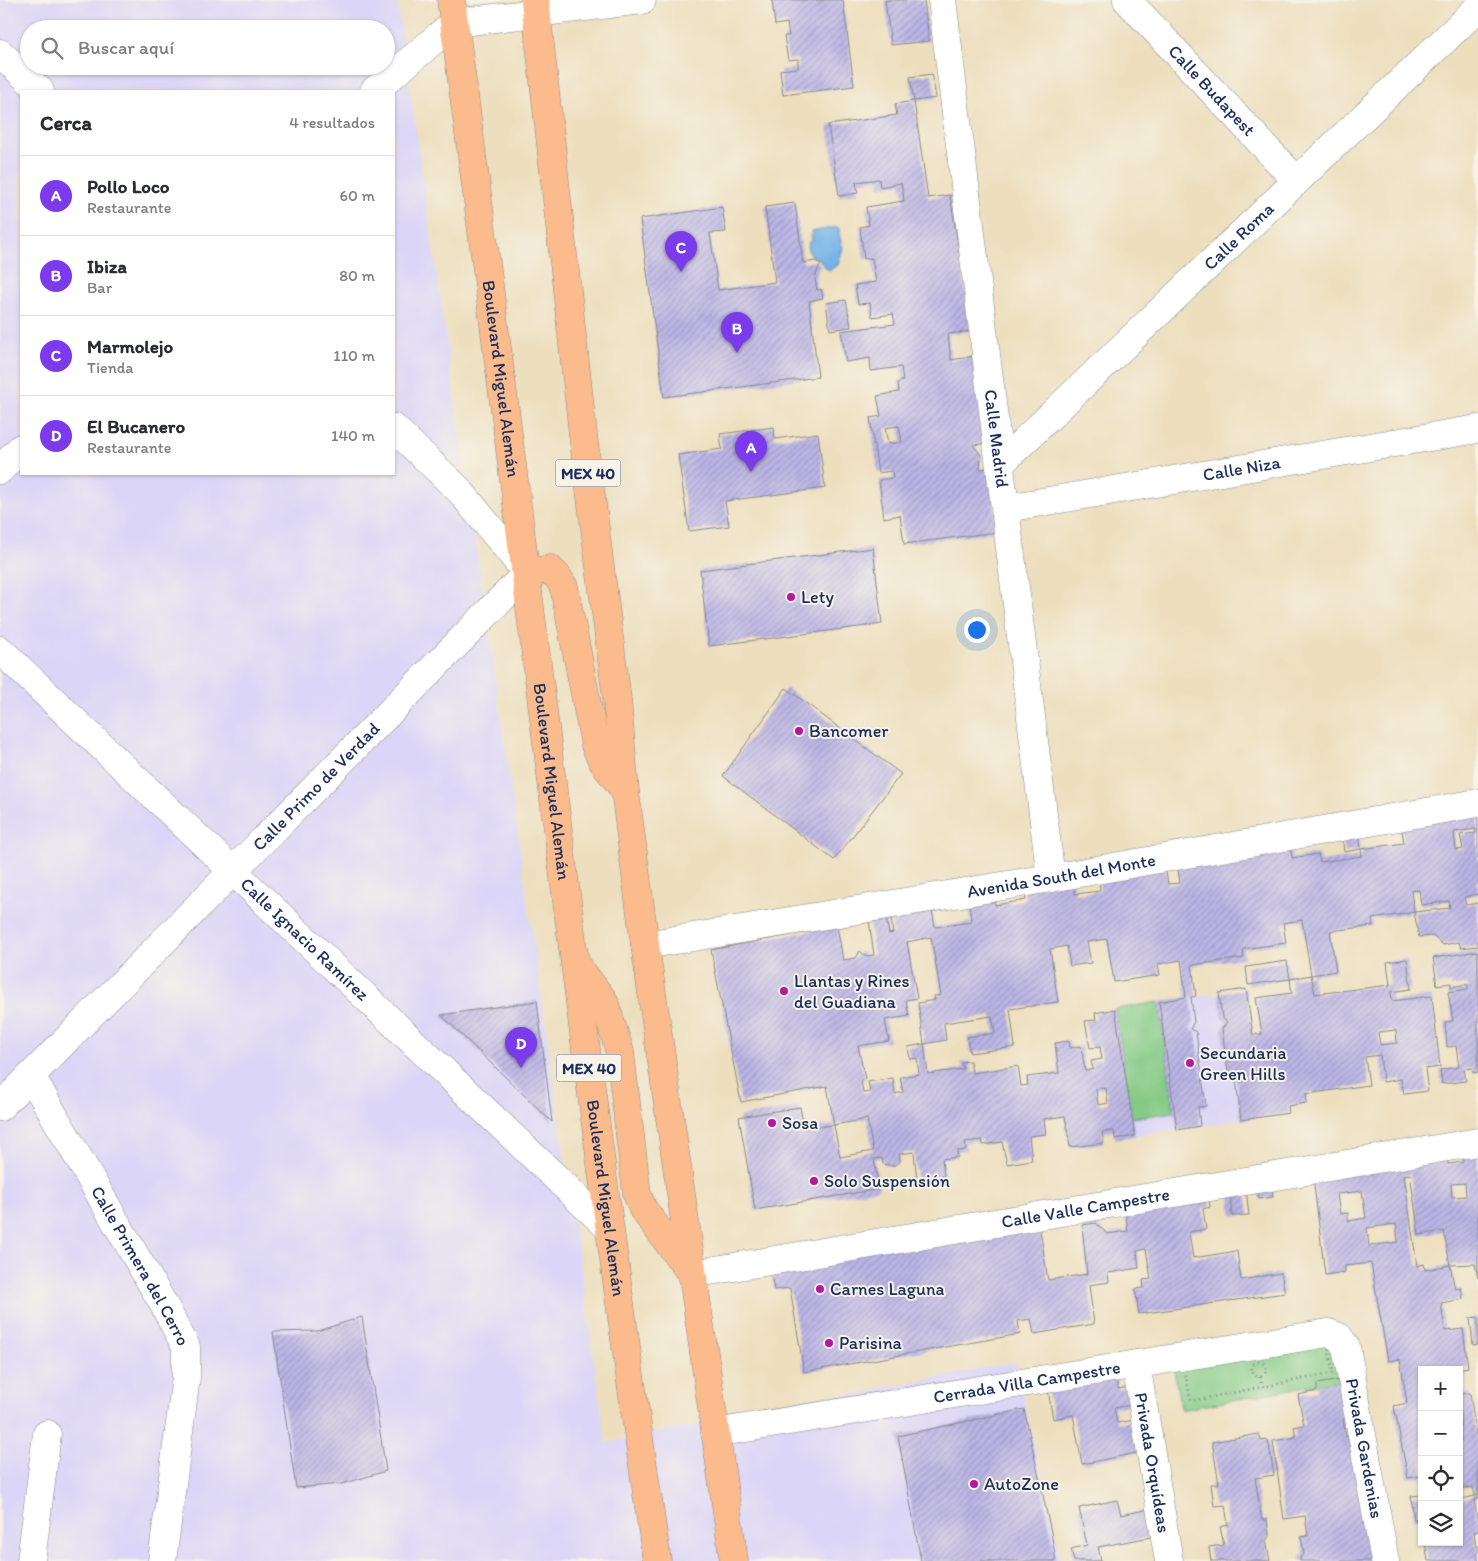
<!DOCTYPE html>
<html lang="es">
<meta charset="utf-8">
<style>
body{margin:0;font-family:Itim,sans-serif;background:#f7f7f7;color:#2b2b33}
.controls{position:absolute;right:15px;bottom:15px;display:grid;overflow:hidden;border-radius:0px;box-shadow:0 1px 4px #0004}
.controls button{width:45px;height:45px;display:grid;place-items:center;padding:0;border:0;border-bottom:1px solid #e1e1e2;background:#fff;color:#2b2b33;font:25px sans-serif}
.you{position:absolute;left:976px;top:629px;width:18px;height:18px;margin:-12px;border:4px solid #fff;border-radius:50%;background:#1a73e8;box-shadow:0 0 0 8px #1a73e833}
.badge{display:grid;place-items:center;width:32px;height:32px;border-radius:50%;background:#7c3aed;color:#fff;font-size:16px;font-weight:700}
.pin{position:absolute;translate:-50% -41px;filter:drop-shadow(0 1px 2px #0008)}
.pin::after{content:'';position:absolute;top:26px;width:18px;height:15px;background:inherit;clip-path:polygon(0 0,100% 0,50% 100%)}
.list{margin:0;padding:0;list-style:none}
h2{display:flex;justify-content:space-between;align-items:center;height:65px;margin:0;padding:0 20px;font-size:21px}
h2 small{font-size:16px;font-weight:400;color:#7c7c81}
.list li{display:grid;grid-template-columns:32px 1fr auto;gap:15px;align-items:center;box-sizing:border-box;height:80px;padding:0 20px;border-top:1px solid #e1e1e2}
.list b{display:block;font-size:19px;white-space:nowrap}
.list p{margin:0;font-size:16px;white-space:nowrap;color:#7c7c81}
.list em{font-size:16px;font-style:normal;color:#7c7c81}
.icon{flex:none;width:28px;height:28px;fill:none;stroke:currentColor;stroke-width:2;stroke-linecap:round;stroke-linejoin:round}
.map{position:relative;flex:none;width:1478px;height:1561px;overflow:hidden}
.search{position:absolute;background:#fff;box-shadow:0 1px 4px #0004;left:20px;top:20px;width:375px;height:55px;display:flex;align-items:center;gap:12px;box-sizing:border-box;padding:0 18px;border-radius:28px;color:#7c7c81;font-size:19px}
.panel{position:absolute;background:#fff;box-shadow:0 1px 4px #0004;left:20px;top:90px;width:375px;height:385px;border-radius:0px}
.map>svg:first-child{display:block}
.built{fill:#dbd6f7;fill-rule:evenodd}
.park{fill:#84ca85;stroke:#507c72}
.water{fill:#75b3e8;stroke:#4871a3}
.building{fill:url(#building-hatch);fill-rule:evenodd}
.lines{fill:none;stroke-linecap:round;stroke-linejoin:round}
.minor-casing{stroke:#84878e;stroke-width:29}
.highway-casing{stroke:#84878e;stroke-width:29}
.path{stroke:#84878e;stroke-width:3;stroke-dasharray:1 4;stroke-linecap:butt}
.minor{stroke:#fff;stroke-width:28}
.highway{stroke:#fbbb8d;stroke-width:28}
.poi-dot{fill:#b5179e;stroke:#f7f3e8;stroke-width:2}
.labels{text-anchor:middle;stroke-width:4;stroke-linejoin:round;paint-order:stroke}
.shield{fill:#f7f3e8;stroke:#5d6a87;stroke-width:1}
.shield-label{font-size:16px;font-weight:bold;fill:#1b2f5e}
.street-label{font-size:18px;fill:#1b2f5e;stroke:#f7f3e8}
.poi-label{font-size:18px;fill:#1b2f5e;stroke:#f7f3e8;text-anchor:start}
</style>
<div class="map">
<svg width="1478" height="1561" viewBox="0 0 1478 1561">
<defs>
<pattern id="building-hatch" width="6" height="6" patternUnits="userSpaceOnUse" patternTransform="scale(1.25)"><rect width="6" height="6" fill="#bcb5e6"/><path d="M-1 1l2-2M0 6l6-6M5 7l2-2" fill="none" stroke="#9894be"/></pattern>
</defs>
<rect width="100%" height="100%" fill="#f7f3e8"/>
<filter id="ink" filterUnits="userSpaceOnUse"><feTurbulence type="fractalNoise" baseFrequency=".02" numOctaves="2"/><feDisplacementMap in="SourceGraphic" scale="10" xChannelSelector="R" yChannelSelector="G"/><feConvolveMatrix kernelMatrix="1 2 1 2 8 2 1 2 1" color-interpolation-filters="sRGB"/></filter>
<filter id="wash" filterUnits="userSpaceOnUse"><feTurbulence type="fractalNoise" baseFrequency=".0096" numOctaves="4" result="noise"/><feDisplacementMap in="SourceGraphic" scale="20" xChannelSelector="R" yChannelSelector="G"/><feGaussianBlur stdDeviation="1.12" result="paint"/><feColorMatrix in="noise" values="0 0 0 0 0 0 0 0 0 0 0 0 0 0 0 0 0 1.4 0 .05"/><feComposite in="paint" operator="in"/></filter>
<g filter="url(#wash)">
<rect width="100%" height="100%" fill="#eddfbe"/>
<path class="built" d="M0,0H397L606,1443L1015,1362L1061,1561H0ZM29,29H386V66H29ZM21,91H394V474H21Z
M1246,989L1265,1116L1135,1136L1115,1009Z"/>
<path class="park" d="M1159,1002L1174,1112L1132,1118L1115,1009Z
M1330,1330L1344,1379L1181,1410L1173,1365Z"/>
<path class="water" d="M836,227L839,228L840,238L843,248L838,265L830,270C821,267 823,257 811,256L807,247L809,242L812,240L811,232Z"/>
<g id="blocks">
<path class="building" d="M772,0H843L854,86L783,95L780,70L798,68V59L788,60L784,36H789L787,23L775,25Z
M885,0H924L929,41L891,45Z
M932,74L936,98L914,101L928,198L950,195L972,331L948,334L951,360L975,356L988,443L973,445L981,455L980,469L990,468L997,532L904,544L900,515L884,518L879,480L893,478L892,471L878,473L870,418L881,416L877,396L899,392L898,382L903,381L901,367L871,371L870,358L846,362L841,331L895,324L893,314L872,317L870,303L858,304L855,285L876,282L872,258L864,259L860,227L869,225L866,207L904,201L903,192L901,183L880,187L879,179L856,182L858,193L839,196L828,125L897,115L895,104L914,101L910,77ZM899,426L902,442L888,444L885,428Z
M795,203L803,263L816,261L821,265L818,269L815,279L817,290L821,289L823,298L809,301L818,377L664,397L640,219L722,207L726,232L710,233L718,290L775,282L765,207Z
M846,300L851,327L830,330L826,303Z
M774,427L775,439L818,433L825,488L725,501L729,526L689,531L678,455L722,449L720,434Z
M873,548L882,624L709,646L700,570Z
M786,688L901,774L834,860L723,776Z
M1478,816V894L1464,897L1466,905L1478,903V946L1461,948L1459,942L1443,945L1433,936L1419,937L1414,912L1372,919L1373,926L1330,931L1336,971L1311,975L1302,920L1283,923L1286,943L1243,949L1244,958L1192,965L1196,996L1191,997L1194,1022L1190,1029L1196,1032L1206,1106L1198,1107L1200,1126L1177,1130L1159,1002L1186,997L1181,960L1158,964L1160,975L1114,982L1107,939L1087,942L1091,963L1070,966L1067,946L1050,949L1058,1002L1010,1009L1015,1047L970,1053L967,1037L995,1033L992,1016L944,1023L946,1040L924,1044L928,1074L963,1069L961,1062L970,1061L972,1073L1018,1066L1021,1086L1028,1085L1027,1077L1059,1073L1055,1043L1069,1041L1070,1048L1081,1046L1085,1071L1093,1069L1091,1061L1102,1059L1100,1047L1090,1048L1085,1021L1096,1020L1095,1013L1115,1009L1135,1136L1115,1139L1114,1131L1102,1132L1104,1143L1070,1147L1065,1116L1044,1119L1046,1134L1029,1136L1032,1160L1007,1164L1002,1142L983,1145L982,1140L965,1142L966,1150L957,1151L958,1157L942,1159L944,1176L917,1180L914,1152L899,1154L900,1162L892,1166L883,1164L882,1158L874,1159L879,1189L755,1210L739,1117L800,1107L804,1128L834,1125L840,1157L873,1151L867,1119L834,1125L827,1086L741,1102L711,950L837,926L843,960L856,958L860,951L866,956L874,955L869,921L886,918L889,934L893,933L891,917L932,910L935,927L971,922L969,902L994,898L995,905L1026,900L1024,889L1073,882L1075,894L1100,891L1099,876L1108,874L1117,881L1116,872L1165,865L1168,884L1180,883L1177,862L1290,847L1292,858L1318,854L1320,862L1362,856L1361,849L1344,852L1342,836L1359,833L1361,849L1404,843L1400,819ZM1476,829V833L1460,835L1463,849L1456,850L1454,832ZM1419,890L1421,905L1449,901L1450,908L1414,912L1411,891ZM931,937L941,995L934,996L935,1000L918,1003L924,1044L908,1047L910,1059L917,1058L919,1074L900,1077L903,1092L895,1094L893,1078L868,1082L870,1092L863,1093L861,1080L865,1079L858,1046L889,1041L885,1020L909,1016L906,1000L917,998L907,942ZM1106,1088L1108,1103L1098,1105L1096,1089Z
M1478,951V1072L1473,1073L1472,1068L1464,1069L1466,1081L1442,1084L1440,1070L1459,1067L1456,1046L1447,1047L1445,1022L1453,1021L1448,992L1468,989V984L1451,987V983L1437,985L1433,958Z
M1407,959L1411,989L1391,992L1392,1001L1432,996L1440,1067L1425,1069L1428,1091L1404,1094L1401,1079L1383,1082L1380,1055L1365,1057L1369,1085L1306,1094L1307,1103L1288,1106L1289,1113L1241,1120L1235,1071L1228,1072L1222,1029L1227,1022L1222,1018L1219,993L1246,989L1253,1035L1262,1034L1256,998L1292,993L1290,979L1311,975L1315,994L1390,985L1387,962ZM1396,1030L1397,1043L1380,1045L1378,1032Z
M1287,961L1290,979L1248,985L1246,967Z
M537,1001L552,1122L441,1015Z
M1478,1139V1278L1475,1264L1450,1265L1444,1231L1419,1235L1410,1174L1404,1175L1417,1266L1424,1264L1425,1270L1450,1265L1455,1289L1461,1288L1463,1299L1441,1303L1445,1331L1463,1329L1468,1367L1454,1370H1422V1476L1408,1478L1394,1406L1407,1403L1400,1359L1388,1361L1371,1263L1345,1266V1272L1325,1275L1312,1169L1445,1143L1448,1164L1463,1162L1460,1141ZM1465,1183L1466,1196L1452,1197L1451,1184ZM1362,1191L1366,1218L1348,1221V1213L1340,1214L1337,1194ZM1396,1224L1398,1242L1369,1246L1367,1228Z
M1271,1179L1273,1197L1259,1199L1257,1181Z
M1245,1181L1249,1215L1232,1216L1229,1184Z
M1208,1193L1210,1207L1203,1209L1206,1229L1189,1232L1193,1258L1237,1251L1241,1280L1281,1273L1285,1293L1139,1314L1135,1289L1144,1288L1143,1280L1151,1279L1146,1249L1137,1251L1139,1268L1108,1273L1109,1282L1089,1285L1094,1324L1034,1334L1031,1319L1018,1321L1020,1334L804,1372L790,1288L774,1290L770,1267L1038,1217L1048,1280L1087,1274L1082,1225L1096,1223L1107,1234L1128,1231L1125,1211Z
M362,1317L386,1471L342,1484L296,1488L273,1332L317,1331Z
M1478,1317V1344L1473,1345L1470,1318Z
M1045,1373L1116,1379L1118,1389L1132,1387L1135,1404L1114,1408L1117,1423L1135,1420L1141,1452L1082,1464L1073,1415L1053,1419Z
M1340,1380L1347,1417L1343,1419L1346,1437L1353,1436L1374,1561H1300V1557L1304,1554L1301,1537L1308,1536L1305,1516L1284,1519L1273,1441L1296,1437L1294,1427L1304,1425L1298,1395L1317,1391V1384Z
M1470,1393L1478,1448V1498L1474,1499L1478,1525V1531L1474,1532L1476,1546H1478V1561H1428L1425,1542H1459V1442H1461L1459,1394ZM1473,1487L1475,1496L1462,1499L1461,1489Z
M1024,1409L1051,1532L1056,1561H921L898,1436Z
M1259,1434L1261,1441L1268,1440L1274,1475L1255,1478L1262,1520H1267L1269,1536L1266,1541L1270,1561H1211L1209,1547L1224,1545L1220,1527L1228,1525L1225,1505L1214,1506L1211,1484H1219L1212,1442Z
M1422,1495V1519L1414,1520L1411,1496Z
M1117,1500L1121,1515L1150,1509L1156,1536L1098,1547L1101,1561H1074L1071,1549L1087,1545L1079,1508Z"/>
</g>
</g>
<g filter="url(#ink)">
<use href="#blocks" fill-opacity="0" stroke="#84878e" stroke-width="1"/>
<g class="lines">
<defs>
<g id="minor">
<path id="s1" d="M942,0L1051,878"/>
<path id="s2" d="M1127,0L1297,181"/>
<path d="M0,53L40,91"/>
<path d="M374,91L454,23L642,0"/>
<path id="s3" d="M1000,464L1478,8"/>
<path d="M0,470L21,448"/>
<path id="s4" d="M1006,508L1478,429"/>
<path id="s5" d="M0,650L609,1228"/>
<path id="s6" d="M645,945L1051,878L1478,803"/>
<path id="s7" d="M31,1076L164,1305L186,1347V1377L162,1561"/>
<path id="s8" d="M0,1107L527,573L460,491L394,428"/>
<path id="s9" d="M692,1274L1478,1142"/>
<path id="s10" d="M1136,1364L1169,1561"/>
<path id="s11" d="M715,1433L1328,1333L1339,1337L1346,1347L1385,1561"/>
<path d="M31,1561L47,1434"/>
</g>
<g id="highway">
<path id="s12" d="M451,0C523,520 579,1042 657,1561"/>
<path d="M535,0L583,435L617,699L625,791L645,945L734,1561"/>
<path d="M527,573L550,569L557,576L564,587L595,745L603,762L625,791"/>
<path d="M576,964L604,1001L620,1052L637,1194L643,1209L691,1273"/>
</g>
</defs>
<use href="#minor" class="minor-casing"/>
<use href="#highway" class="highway-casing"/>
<path class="path" d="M1327,1339L1333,1373L1191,1401L1184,1367Z
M1252 1369a7 7 0 1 1 14 0a7 7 0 1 1-14 0Z
M1260,1377L1262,1387"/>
<use href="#minor" class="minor"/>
<use href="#highway" class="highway"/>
</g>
</g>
<g class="poi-dot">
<circle cx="791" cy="597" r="5"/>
<circle cx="799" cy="731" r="5"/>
<circle cx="784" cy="991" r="5"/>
<circle cx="1190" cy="1063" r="5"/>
<circle cx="772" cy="1123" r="5"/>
<circle cx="814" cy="1181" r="5"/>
<circle cx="820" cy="1289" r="5"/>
<circle cx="829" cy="1343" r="5"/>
<circle cx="974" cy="1484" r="5"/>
</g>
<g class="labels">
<g class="shield">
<rect x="555.5" y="459.5" width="65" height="27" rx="4"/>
<rect x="556.5" y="1054.5" width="65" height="27" rx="4"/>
</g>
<g class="shield-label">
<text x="588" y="479">MEX 40</text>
<text x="589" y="1074">MEX 40</text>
</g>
<g class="street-label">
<text dy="6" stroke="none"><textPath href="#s2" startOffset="124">Calle Budapest</textPath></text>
<text dy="6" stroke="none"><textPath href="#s3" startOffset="330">Calle Roma</textPath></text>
<text dy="6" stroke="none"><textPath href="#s12" startOffset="382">Boulevard Miguel Alemán</textPath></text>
<text dy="6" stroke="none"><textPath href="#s1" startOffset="442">Calle Madrid</textPath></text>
<text dy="6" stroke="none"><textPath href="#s4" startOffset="239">Calle Niza</textPath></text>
<text dy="6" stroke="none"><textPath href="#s12" startOffset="788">Boulevard Miguel Alemán</textPath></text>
<text dy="6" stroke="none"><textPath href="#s8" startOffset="450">Calle Primo de Verdad</textPath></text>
<text dy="6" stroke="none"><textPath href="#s6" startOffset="422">Avenida South del Monte</textPath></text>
<text dy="6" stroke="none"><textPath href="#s5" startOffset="420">Calle Ignacio Ramírez</textPath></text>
<text dy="6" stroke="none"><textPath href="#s12" startOffset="1208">Boulevard Miguel Alemán</textPath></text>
<text dy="6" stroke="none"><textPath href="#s9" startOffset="399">Calle Valle Campestre</textPath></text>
<text dy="6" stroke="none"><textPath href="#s7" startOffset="219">Calle Primera del Cerro</textPath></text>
<text dy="6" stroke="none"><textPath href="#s11" startOffset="316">Cerrada Villa Campestre</textPath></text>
<text dy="6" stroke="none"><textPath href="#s11" startOffset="748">Privada Gardenias</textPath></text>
<text dy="6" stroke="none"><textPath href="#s10" startOffset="100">Privada Orquídeas</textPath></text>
</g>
<g class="poi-label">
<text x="801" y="603">Lety</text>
<text x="809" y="737">Bancomer</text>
<text x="794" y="987">Llantas y Rines<tspan x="794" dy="21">del Guadiana</tspan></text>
<text x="1200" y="1059">Secundaria<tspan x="1200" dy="21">Green Hills</tspan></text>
<text x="782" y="1129">Sosa</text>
<text x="824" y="1187">Solo Suspensión</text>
<text x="830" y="1295">Carnes Laguna</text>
<text x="839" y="1349">Parisina</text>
<text x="984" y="1490">AutoZone</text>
</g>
</g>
</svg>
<div class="controls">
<button>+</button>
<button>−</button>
<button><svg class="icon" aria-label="locate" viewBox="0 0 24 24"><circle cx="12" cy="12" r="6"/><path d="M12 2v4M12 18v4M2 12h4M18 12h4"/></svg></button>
<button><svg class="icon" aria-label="layers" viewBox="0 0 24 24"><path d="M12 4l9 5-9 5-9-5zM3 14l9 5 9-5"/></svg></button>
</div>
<div class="you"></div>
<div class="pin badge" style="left:751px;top:472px">A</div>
<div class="pin badge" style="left:737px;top:353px">B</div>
<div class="pin badge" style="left:681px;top:272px">C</div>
<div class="pin badge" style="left:521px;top:1068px">D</div>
<div class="search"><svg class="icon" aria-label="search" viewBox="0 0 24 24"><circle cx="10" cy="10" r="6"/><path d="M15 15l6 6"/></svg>Buscar aquí</div>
<section class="panel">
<h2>Cerca<small>4 resultados</small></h2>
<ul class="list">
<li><span class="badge">A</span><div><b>Pollo Loco</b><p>Restaurante</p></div><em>60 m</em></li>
<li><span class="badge">B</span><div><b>Ibiza</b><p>Bar</p></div><em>80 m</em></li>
<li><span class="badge">C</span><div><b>Marmolejo</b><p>Tienda</p></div><em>110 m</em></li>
<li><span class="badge">D</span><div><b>El Bucanero</b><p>Restaurante</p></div><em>140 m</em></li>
</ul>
</section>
</div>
